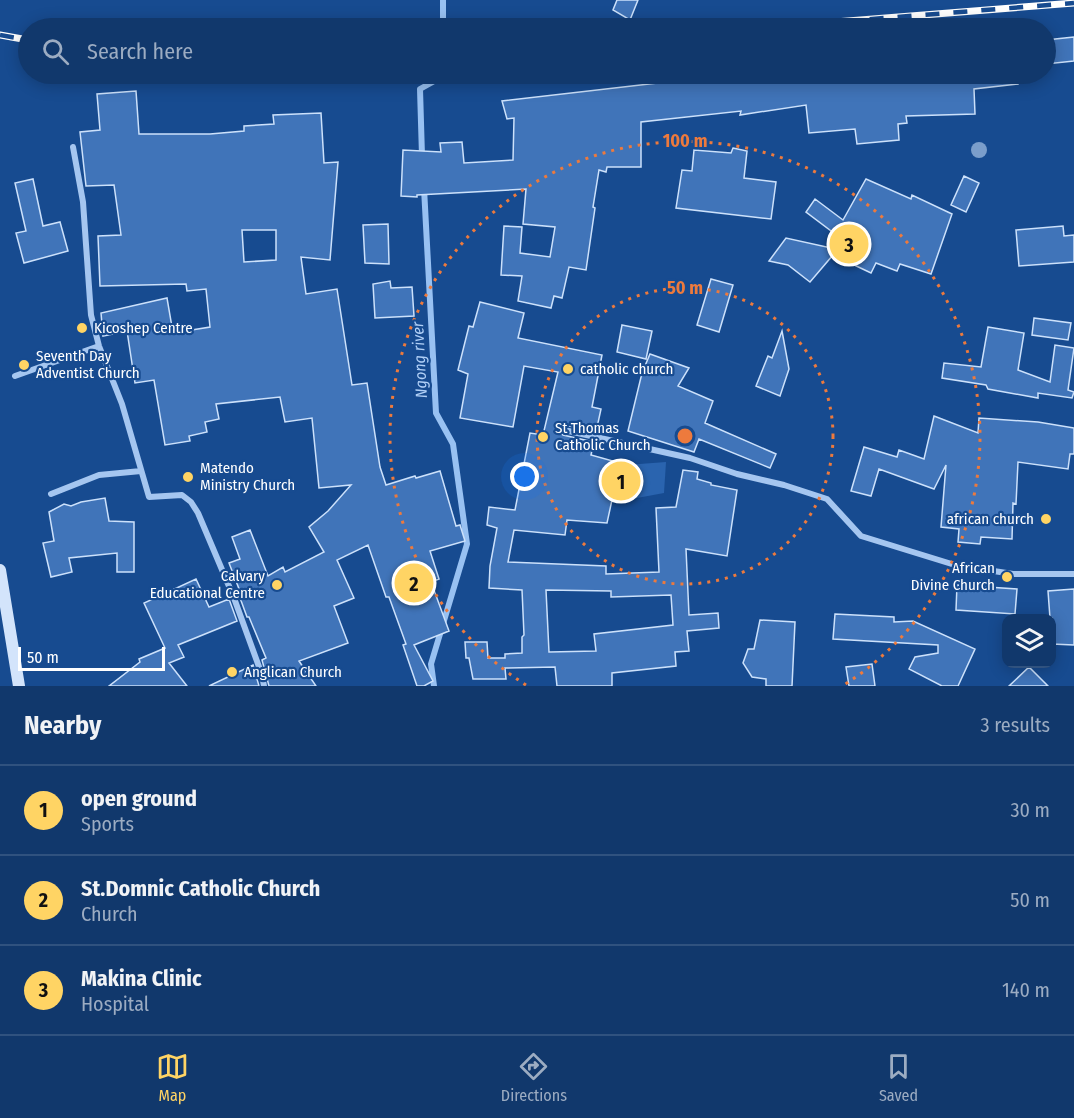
<!DOCTYPE html>
<style>
body{margin:0;font-family:"Fira Sans Condensed",sans-serif;background:#1e4374;color:#f1f3f6}
.controls{position:absolute;right:18px;bottom:18px;display:grid;overflow:hidden;border-radius:12px;box-shadow:0 3px 15px #0003}
.controls button{width:54px;height:54px;display:grid;place-items:center;padding:0;border:0;border-bottom:2px solid #30527f;background:#11386c;color:#f1f3f6;font:30px sans-serif}
.scale{position:absolute;left:18px;bottom:15px;width:147px;box-sizing:border-box;padding-left:6px;border:3px solid #fff;border-top:0;font-size:16px;line-height:21px;white-space:nowrap;color:#fff;-webkit-text-stroke:4px #174b90;paint-order:stroke}
.you{position:absolute;left:525px;top:477px;width:21px;height:21px;margin:-15px;border:4px solid #fff;border-radius:50%;background:#1a73e8;box-shadow:0 0 0 9px #1a73e833}
.badge{display:grid;place-items:center;width:39px;height:39px;border-radius:50%;background:#ffd464;color:#111;font-size:20px;font-weight:700}
.pin{position:absolute;translate:-50% -50%;border:3px solid #fff;box-shadow:0 2px 6px #0006}
.list{margin:0;padding:0;list-style:none}
h2{display:flex;justify-content:space-between;align-items:center;height:78px;margin:0;padding:0 24px;font-size:26px}
h2 small{font-size:20px;font-weight:400;color:#9cacc2}
.list li{display:grid;grid-template-columns:39px 1fr auto;gap:18px;align-items:center;box-sizing:border-box;height:90px;padding:0 24px;border-top:2px solid #30527f}
.list b{display:block;font-size:22px;white-space:nowrap}
.list p{margin:0;font-size:20px;white-space:nowrap;color:#9cacc2}
.list em{font-size:20px;font-style:normal;color:#9cacc2}
.icon{flex:none;width:33px;height:33px;fill:none;stroke:currentColor;stroke-width:2;stroke-linecap:round;stroke-linejoin:round}
.map{position:relative;flex:none;width:1074px;height:686px;overflow:hidden}
.search{position:absolute;background:#11386c;box-shadow:0 3px 15px #0003;left:18px;right:18px;top:18px;height:66px;display:flex;align-items:center;gap:15px;box-sizing:border-box;padding:0 21px;border-radius:33px;color:#9cacc2;font-size:22px}
.sheet{height:348px;background:#11386c}
nav{display:flex;justify-content:space-around;align-items:center;box-sizing:border-box;height:84px;border-top:2px solid #30527f;background:#11386c;font-size:16px;color:#9cacc2}
nav a{display:grid;justify-items:center;gap:3px}
nav .on{color:#ffd464}
.map>svg:first-child{display:block}
.green{fill:#2a64af}
.lines{fill:none;stroke-linecap:round;stroke-linejoin:round}
.stream{stroke:#98c1f2;stroke-width:6}
.building{fill:#4074b9;stroke:#cce1fb;stroke-width:1.5;fill-rule:evenodd}
.street{stroke:#a5c6f0;stroke-width:6}
.secondary{stroke:#d3e4fb;stroke-width:12}
.rail-casing{stroke:#fff;stroke-width:7}
.rail{stroke:#174b90;stroke-width:4.5;stroke-dasharray:14;stroke-linecap:butt}
.tree{fill:#7b9ecb}
.ring{fill:none;stroke:#ed7a3d;stroke-width:3;stroke-dasharray:3 6}
.poi-dot{fill:#ffd464;stroke:#174b90;stroke-width:2}
.labels{text-anchor:middle;stroke-width:4.5;stroke-linejoin:round;paint-order:stroke}
.poi-label{font-size:15px;fill:#fff;stroke:#174b90;text-anchor:start}
.water-label{font-size:16px;font-style:italic;fill:#b1d0f7;stroke:#174b90}
.centre{fill:#ed7a3d;stroke:#174b90;stroke-width:3}
.ring-label{font-size:18px;text-anchor:middle;font-weight:bold;fill:#ed7a3d;stroke:#174b90;stroke-width:4.5;stroke-linejoin:round;paint-order:stroke}
</style>
<div class="map">
<svg width="1074" height="686" viewBox="0 0 1074 686">
<rect width="100%" height="100%" fill="#174b90"/>
<path class="green" d="M666,462L664,493L610,503L613,466Z"/>
<g class="lines">
<path class="stream" d="M443,28V0
M422,156L420,89L447,74
M424,188L436,413L453,444L467,544L431,664L434,686"/>
</g>
<path class="building" d="M617,0H638L630,20L613,10Z
M1074,37V61L1046,64V40Z
M736,74H1018V84L974,89L975,114L906,116L907,123L898,124L899,140L857,144L855,129L809,133L806,105L740,115L741,111L641,122V167H607L606,172L599,170L593,207L595,208L586,270L569,267L562,298L554,296L551,308L518,301L522,276L501,275L504,226L522,227L520,253L550,257L555,227L523,224L526,189L417,195V197L401,196L403,150L441,152L440,143L462,142L464,163L513,160L514,118L507,119L502,101Z
M136,91L139,134H210L244,131V126L274,124L273,115L321,113L324,163L338,162L330,260L301,257L306,294L337,289L352,385L367,383L380,467L386,485L415,476L416,478L440,471L456,526L460,525L465,541L430,551L439,579L431,582L449,631L414,645L433,681L424,686H417L403,645L406,644L389,597H386L368,545L337,560L354,598L334,606L348,643L299,661L316,686H269L262,660L266,658L249,617H247L239,595L241,594L229,563L240,559L232,537L250,530L268,576L283,567L285,572L324,552L309,527L328,511L351,485L319,488L312,418L285,422L280,397L216,404L219,419L205,422L207,432L189,436L190,441L165,445L154,380L135,383L127,331L103,336L101,313L167,298L173,333L210,327L206,289L187,291L186,284L100,286L98,236L121,235L114,185L86,186L80,132L100,130L97,94ZM242,230H276V260L244,262Z
M733,148L747,151L744,178L776,182L771,219L676,208L682,170L692,171L694,150L731,153Z
M964,176L979,183L966,212L951,205Z
M33,179L43,226L60,222L68,251L24,263L16,233L26,231L15,183Z
M866,179L911,199L912,195L952,214L931,274L900,264L897,271L876,263L871,273L833,255L810,282L788,265L769,261L786,238L863,255L806,212L815,199L843,220Z
M388,224L389,264L365,263L363,225Z
M1063,226L1064,236L1074,235V262L1019,266L1016,230Z
M711,279L733,285L719,332L697,325Z
M390,281L391,288L412,287L414,316L375,318L373,284Z
M480,302L524,313L518,338L602,355L592,407L601,409L596,432L565,425L561,426L559,431L563,435L594,442L591,455L620,463L607,523L567,520L565,535L514,530L508,562L606,566V574L659,572L656,508L676,507L683,470L698,472L697,479L711,483V485L737,490L727,556L686,549L689,615L718,613L719,628L687,631L689,651L675,652L676,666L612,673V686H557L555,667L505,668L506,679H473L469,658H466L465,642H487L488,658H505V654L522,653V637L524,635L522,590L489,588L490,566L497,528L487,525L489,507L515,510L530,433L543,435L558,372L524,366L513,427L460,418L468,374L458,370L469,326L473,327ZM546,590L611,591V597L671,595L673,625L594,634L596,651L549,652Z
M1034,318L1071,323L1068,340L1032,335Z
M622,325L652,331L646,359L617,352Z
M988,327L1024,333L1018,370L1050,382L1055,345L1074,348L1068,390L1074,392L1072,398L1038,393V398L988,389L986,385L942,378L944,363L981,367Z
M782,331L789,369L780,396L756,386L768,356L772,358Z
M650,354L689,368L678,386L713,401L705,423L776,454L770,468L699,439L694,452L628,431L642,373Z
M934,416L978,433L979,418L1038,422L1074,428V454H1070L1068,469L1018,462L1016,504L1013,503L1012,539L981,537L980,544L958,542L959,529L941,527L946,465L934,489L879,469L871,496L851,491L864,447L897,457L899,450L924,459Z
M105,498L109,521L134,522V572H117V553L69,558L72,572L51,577L43,543L54,541L49,512L64,504L71,506L81,502Z
M196,579L209,607L229,599L237,621L178,645L184,657L169,663L187,686H109L140,662L139,659L165,648L144,603Z
M957,585L1017,589L1015,614L956,610Z
M1074,589V645L1052,644V618H1050L1048,591Z
M835,614L894,617V622L913,621L975,649L958,686H942L909,669L915,657L938,653V645L833,639Z
M760,620L795,622L792,686H766V679L752,677L743,663L748,649H754Z
M872,664L875,686H849L846,667Z
M253,665L259,686H209Z
M1029,667L1048,686H1009Z"/>
<g class="lines">
<path class="street" d="M73,147L83,202L91,315L99,346L122,404L149,497L182,495L191,502L198,513L234,598L262,675L264,686
M15,376L99,346
M564,430L690,458L737,474L784,485L827,499L861,536L955,565L1013,574H1074
M51,494L99,475L141,471"/>
<path class="secondary" d="M0,570L19,686"/>
<defs>
<path id="rail" d="M758,28L1074,3
M0,35L28,40"/>
</defs>
<use href="#rail" class="rail-casing"/>
<use href="#rail" class="rail"/>
</g>
<circle class="tree" cx="979" cy="150" r="8"/>
<g class="ring">
<circle cx="685" cy="436" r="148"/>
<path d="M526 685A295 295 0 1 1 844 685"/>
</g>
<g class="poi-dot">
<circle cx="82" cy="328" r="6"/>
<circle cx="24" cy="365" r="6"/>
<circle cx="568" cy="369" r="6"/>
<circle cx="543" cy="437" r="6"/>
<circle cx="188" cy="477" r="6"/>
<circle cx="1046" cy="519" r="6"/>
<circle cx="1007" cy="577" r="6"/>
<circle cx="277" cy="585" r="6"/>
<circle cx="232" cy="672" r="6"/>
</g>
<g class="labels">
<g class="poi-label">
<text x="94" y="333">Kicoshep Centre</text>
<text x="36" y="361">Seventh Day<tspan x="36" dy="17">Adventist Church</tspan></text>
<text x="580" y="374">catholic church</text>
<text x="555" y="433">St Thomas<tspan x="555" dy="17">Catholic Church</tspan></text>
<text x="200" y="473">Matendo<tspan x="200" dy="17">Ministry Church</tspan></text>
<text x="1034" y="524" text-anchor="end">african church</text>
<text x="995" y="573" text-anchor="end">African<tspan x="995" dy="17">Divine Church</tspan></text>
<text x="265" y="581" text-anchor="end">Calvary<tspan x="265" dy="17">Educational Centre</tspan></text>
<text x="244" y="677">Anglican Church</text>
</g>
<g class="water-label">
<text transform="translate(419 360) rotate(-93)" y="6">Ngong river</text>
</g>
</g>
<circle cx="685" cy="436" r="9" class="centre"/>
<g class="ring-label">
<text x="685" y="147">100 m</text>
<text x="685" y="294">50 m</text>
</g>
</svg>
<div class="controls">
<button><svg class="icon" aria-label="layers" viewBox="0 0 24 24"><path d="M12 4l9 5-9 5-9-5zM3 14l9 5 9-5"/></svg></button>
</div>
<div class="scale">50 m</div>
<div class="you"></div>
<div class="pin badge" style="left:621px;top:481px">1</div>
<div class="pin badge" style="left:414px;top:583px">2</div>
<div class="pin badge" style="left:849px;top:244px">3</div>
<div class="search"><svg class="icon" aria-label="search" viewBox="0 0 24 24"><circle cx="10" cy="10" r="6"/><path d="M15 15l6 6"/></svg>Search here</div>
</div>
<section class="sheet">
<h2>Nearby<small>3 results</small></h2>
<ul class="list">
<li><span class="badge">1</span><div><b>open ground</b><p>Sports</p></div><em>30 m</em></li>
<li><span class="badge">2</span><div><b>St.Domnic Catholic Church</b><p>Church</p></div><em>50 m</em></li>
<li><span class="badge">3</span><div><b>Makina Clinic</b><p>Hospital</p></div><em>140 m</em></li>
</ul>
</section>
<nav>
<a class="on"><svg class="icon" aria-label="map" viewBox="0 0 24 24"><path d="M3 6l6-2 6 2 6-2v14l-6 2-6-2-6 2zM9 4v14M15 6v14"/></svg>Map</a>
<a><svg class="icon" aria-label="directions" viewBox="0 0 24 24"><path d="M12 3l9 9-9 9-9-9zM9 14v-3h6M13 9l2 2-2 2"/></svg>Directions</a>
<a><svg class="icon" aria-label="saved" viewBox="0 0 24 24"><path d="M7 4h10v16l-5-4-5 4z"/></svg>Saved</a>
</nav>
